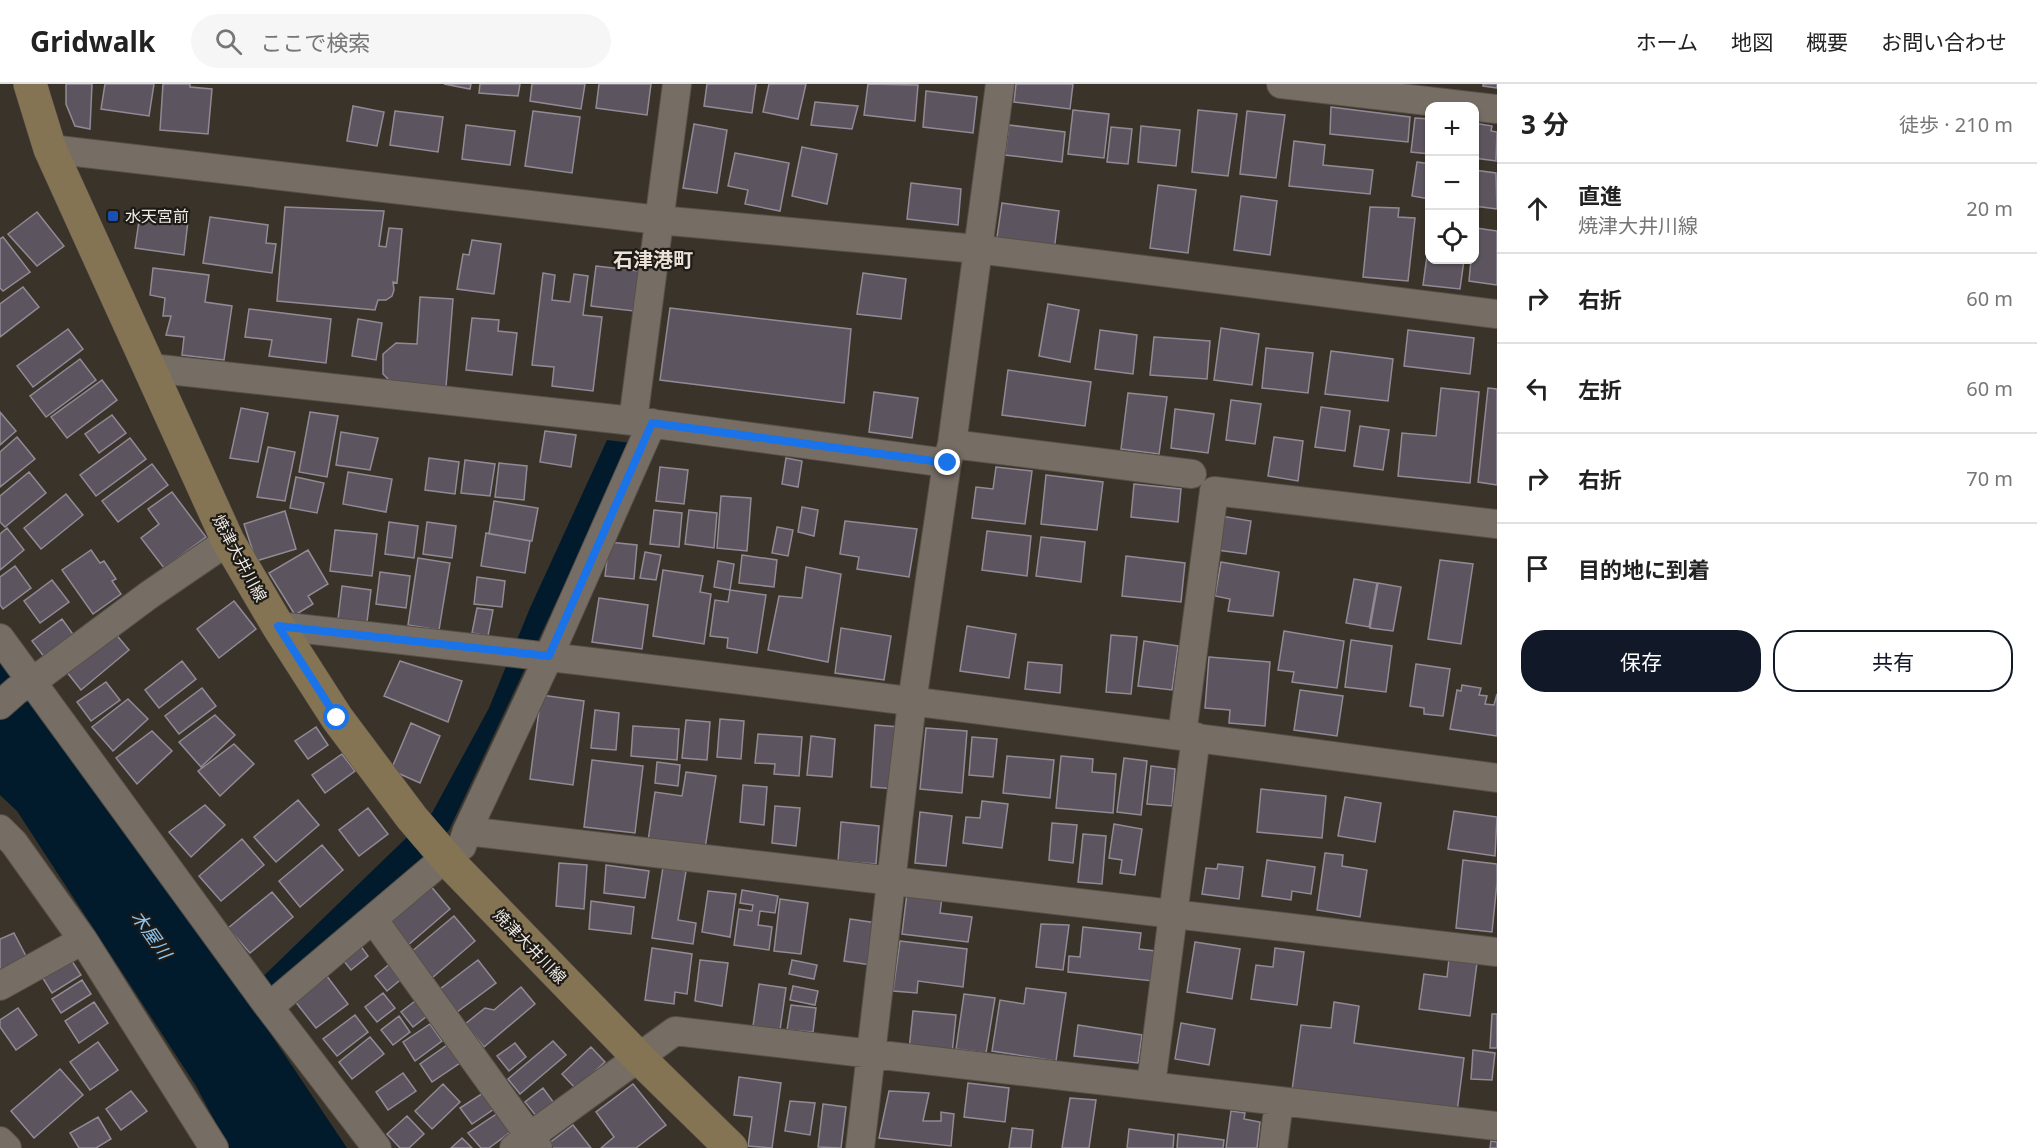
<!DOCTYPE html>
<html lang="ja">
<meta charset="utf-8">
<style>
body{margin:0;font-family:"Noto Sans","Noto Sans JP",sans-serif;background:#f6f6f6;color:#222}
.controls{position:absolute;right:18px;top:18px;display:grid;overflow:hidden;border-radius:12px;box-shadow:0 2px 4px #0004}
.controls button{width:54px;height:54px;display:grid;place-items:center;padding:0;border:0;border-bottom:2px solid #e0e0e0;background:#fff;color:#222;font:30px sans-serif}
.stop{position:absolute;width:18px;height:18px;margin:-14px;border:4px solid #1a73e8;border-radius:50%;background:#fff}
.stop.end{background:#1a73e8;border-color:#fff;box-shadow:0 2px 6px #0008}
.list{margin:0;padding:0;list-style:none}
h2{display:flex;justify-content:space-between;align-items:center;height:78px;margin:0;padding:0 24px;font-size:26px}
h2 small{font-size:20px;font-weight:400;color:#767676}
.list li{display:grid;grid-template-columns:39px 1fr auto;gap:18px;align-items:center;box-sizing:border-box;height:90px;padding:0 24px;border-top:2px solid #e0e0e0}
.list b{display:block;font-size:22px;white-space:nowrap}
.list p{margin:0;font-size:20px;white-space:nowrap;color:#767676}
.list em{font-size:20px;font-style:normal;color:#767676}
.actions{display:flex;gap:12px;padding:18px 24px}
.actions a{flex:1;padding:14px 0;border:2px solid #111827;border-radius:24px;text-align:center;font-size:21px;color:#111827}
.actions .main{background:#111827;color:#fff}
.icon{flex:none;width:33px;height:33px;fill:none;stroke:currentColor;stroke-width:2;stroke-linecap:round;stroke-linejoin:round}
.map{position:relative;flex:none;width:1497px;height:1064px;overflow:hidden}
header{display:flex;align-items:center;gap:36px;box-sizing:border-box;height:84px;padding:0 30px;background:#fff;border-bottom:2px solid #e0e0e0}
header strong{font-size:28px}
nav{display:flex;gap:33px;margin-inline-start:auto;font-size:21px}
.search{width:420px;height:54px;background:#f6f6f6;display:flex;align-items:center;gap:15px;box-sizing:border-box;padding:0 21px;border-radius:33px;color:#767676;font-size:22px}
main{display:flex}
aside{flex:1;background:#fff}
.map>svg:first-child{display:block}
.water{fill:#021b2c}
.building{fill:#5c555f;stroke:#918a95;stroke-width:1.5}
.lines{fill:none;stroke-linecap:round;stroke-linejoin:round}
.minor-casing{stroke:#575049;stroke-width:30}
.secondary-casing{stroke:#575049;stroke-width:34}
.minor{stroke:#766e64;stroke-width:28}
.secondary{stroke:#857454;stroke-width:33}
.route{stroke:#1a73e8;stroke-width:8}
.transit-dot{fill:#1a4fb4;stroke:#1e1b17;stroke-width:2}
.labels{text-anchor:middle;stroke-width:4.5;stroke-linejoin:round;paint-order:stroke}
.poi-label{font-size:16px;fill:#efeae4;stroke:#1e1b17;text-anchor:start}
.street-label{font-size:16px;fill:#efeae4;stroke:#1e1b17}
.water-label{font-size:18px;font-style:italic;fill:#8cc6f2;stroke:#1e1b17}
.quarter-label{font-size:20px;font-weight:bold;fill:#ebe1d6;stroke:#1e1b17}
</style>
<header>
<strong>Gridwalk</strong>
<div class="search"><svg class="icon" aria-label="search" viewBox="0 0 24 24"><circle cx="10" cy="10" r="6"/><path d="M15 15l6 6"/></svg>ここで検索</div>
<nav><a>ホーム</a><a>地図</a><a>概要</a><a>お問い合わせ</a></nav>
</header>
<main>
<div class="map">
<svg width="1497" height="1064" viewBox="0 0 1497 1064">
<rect width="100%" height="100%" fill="#3a332a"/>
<path class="water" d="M607,356L631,359L449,746L421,776L256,928L347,1064H229L196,1002L17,727L0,711V579L246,909L432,729L489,624L530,524Z"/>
<path class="building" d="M66,0H92L90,45L75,42L66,20Z
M105,0H154L149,32L101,25Z
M163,0H190V3L212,5L208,50L160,46Z
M444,0H471L470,5Z
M480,0H520L518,12L479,9Z
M532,0H585L581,25L530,17Z
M599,0H651L647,31L596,24Z
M707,0H756L752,29L704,22Z
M769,0H806L798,35L763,28Z
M868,0L918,1L915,37L864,31Z
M1016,0H1073L1070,25L1014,18Z
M1483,0H1497V4L1483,2Z
M926,7L977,13L973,49L923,43Z
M815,18L858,22L852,45L811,41Z
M353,22L384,28L377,62L347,57Z
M1331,23L1410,33L1408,58L1330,50Z
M1073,26L1109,30L1104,74L1068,70Z
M1198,26L1237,30L1228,92L1192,88Z
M395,27L443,33L438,68L390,61Z
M533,27L580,33L572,89L525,82Z
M1247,27L1285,31L1276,94L1240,90Z
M1415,34L1430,35V70L1411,68Z
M1474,39L1492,42L1491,47L1497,48L1496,77L1474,74Z
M694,40L727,46L717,109L683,104Z
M466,41L515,47L510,81L462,75Z
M1009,41L1065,48L1062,78L1005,71Z
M1141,42L1180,46L1176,82L1138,78Z
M1111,43L1132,45L1128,80L1107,78Z
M1294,57L1325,61L1323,81L1373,86L1370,110L1289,102Z
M802,63L837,70L827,120L792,112Z
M735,69L789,79L780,127L745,120L748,106L728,102Z
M1417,78L1430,80V115L1412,112Z
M1474,86L1496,89L1497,125L1474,122Z
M911,99L961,105L958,141L907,135Z
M1158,101L1196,106L1188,169L1150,164Z
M1241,112L1277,117L1270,171L1234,166Z
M1002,119L1059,127L1054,167L996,160Z
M285,123L384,127L379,162L386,163L389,144L402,145L397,199L393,198L394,206L392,212L386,216H378L375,226L277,217Z
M1370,123L1399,124L1398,133L1415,134L1408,197L1363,193Z
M37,128L64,162L37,182L8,150Z
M140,130L188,137L184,171L135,164Z
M210,133L268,141L266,159L276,160L272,189L203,179Z
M1476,144L1497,147V201L1469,197L1471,176H1474Z
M1430,150V176H1464L1460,205L1423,201Z
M3,153L30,188L3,207L0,204V155Z
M472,156L501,160L494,210L457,205L463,170L469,171Z
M596,182L639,187L634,227L591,222Z
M153,184L209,191L205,218L232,222L224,276L182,271L184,253L166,251L171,232H163L165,214L150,211Z
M543,189L555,191L552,216L570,218L574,190L588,192L583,231L602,233L593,307L552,302L554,283L532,281Z
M863,189L906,195L901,235L857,230Z
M23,203L39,223L0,253V220Z
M420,213L453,215L446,303L391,298L383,290V270L396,259L417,260Z
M1048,220L1079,226L1070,278L1039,272Z
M670,224L851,245L844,319L660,296Z
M249,225L331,235L326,279L269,272L272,256L245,253Z
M472,234L499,236L498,247L517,249L512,291L466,286Z
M358,235L382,239L376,276L352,272Z
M1221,244L1259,250L1252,301L1214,296Z
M68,245L83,265L33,303L17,282Z
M1100,246L1137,251L1133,290L1095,285Z
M1408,246L1474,254L1470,290L1404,282Z
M1154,253L1210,257L1207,295L1150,291Z
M1266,264L1313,269L1308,309L1262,304Z
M1331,267L1393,275L1388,317L1325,310Z
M80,275L96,296L46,333L30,312Z
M1008,286L1091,298L1085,342L1002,331Z
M102,296L117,316L67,354L51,333Z
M1441,304L1479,308L1470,399L1398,392L1402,349L1436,352Z
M1488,304L1497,305V401L1478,398Z
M874,308L918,314L912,354L869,348Z
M1128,309L1167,313L1159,370L1121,365Z
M1231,316L1261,320L1255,360L1226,356Z
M1321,323L1350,327L1345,367L1315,363Z
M241,324L268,329L258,378L230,374Z
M1175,325L1214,330L1208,369L1171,364Z
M0,328L16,347L0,361Z
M310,328L338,332L327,393L299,388Z
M112,331L126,349L99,369L85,350Z
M1360,342L1389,346L1383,386L1354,382Z
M545,347L576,351L571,383L540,378Z
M341,348L378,354L370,386L336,381Z
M17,353L35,375L0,403V368Z
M1274,353L1303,357L1298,397L1268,392Z
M130,354L146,375L96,412L80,391Z
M268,363L295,368L285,417L257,413Z
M429,374L459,378L455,410L425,406Z
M786,374L802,377L798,403L782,400Z
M465,376L495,380L490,412L461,409Z
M499,379L527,382L524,416L495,413Z
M152,380L168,401L118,438L102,417Z
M660,383L688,386L684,420L656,417Z
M996,383L1032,387L1025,440L972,434L976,403L993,405Z
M29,388L46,409L5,443L0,438V412Z
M348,388L392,395L386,428L343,420Z
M1046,391L1103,398L1097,446L1041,440Z
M296,393L324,399L317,429L290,424Z
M1134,400L1181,405L1178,438L1131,433Z
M172,408L206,453L164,484L141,454L159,440L148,425Z
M66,410L83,431L41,465L24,444Z
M721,412L751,414L747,467L717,464Z
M494,417L538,424L532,457L489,450Z
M802,423L818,426L814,452L798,448Z
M654,426L682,429L679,463L650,460Z
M689,426L717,429L714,464L685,460Z
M285,427L296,465L256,477L244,440Z
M1221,432L1251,437L1246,470L1217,466Z
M845,437L917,445L909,493L857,485L859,473L840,470Z
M389,438L418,442L414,474L385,470Z
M427,438L456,442L452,474L423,470Z
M777,443L793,446L788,472L772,469Z
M7,444L24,466L0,486V450Z
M335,446L377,450L372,492L330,487Z
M987,447L1031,452L1027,492L982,486Z
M486,449L530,457L525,489L481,482Z
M1041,453L1085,458L1081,498L1036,492Z
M609,458L637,461L634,495L605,492Z
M91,466L100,479L104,477L116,495L112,497L121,510L93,530L62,486Z
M308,466L328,500L308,512L313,520L295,531L269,489Z
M645,468L661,471L656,496L640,494Z
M742,471L777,476L774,503L739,499Z
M1126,472L1185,479L1181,518L1122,512Z
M418,474L450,479L439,546L408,541Z
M1440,476L1473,480L1461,560L1428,555Z
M718,477L734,480L730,506L714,503Z
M1221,478L1279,488L1273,532L1228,527L1230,515L1215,512Z
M15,482L31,504L3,525L0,521V493Z
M806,483L841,490L828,578L768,566L779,512L802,514Z
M663,486L703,492L700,508L711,510L704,560L653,552Z
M380,488L410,492L406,524L376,520Z
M477,493L505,497L502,523L474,520Z
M1354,495L1377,499L1369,543L1346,539Z
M52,496L69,518L40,539L24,517Z
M1378,499L1401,503L1393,547L1370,544Z
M342,502L371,506L367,538L338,535Z
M730,506L766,511L757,569L727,564L728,554L710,552L715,516L728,518Z
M599,514L648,521L642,565L592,558Z
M234,517L256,545L219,574L197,545Z
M477,524L493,526L488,552L472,549Z
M62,535L75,553L45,574L32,557Z
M967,542L1016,550L1009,594L960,587Z
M841,544L891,552L884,596L835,589Z
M1284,547L1344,557L1337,604L1292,598L1294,588L1278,586Z
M114,548L129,566L81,606L66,587Z
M1111,551L1137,553L1131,610L1106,608Z
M1351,556L1392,562L1386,608L1345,603Z
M1144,557L1178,562L1172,606L1138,602Z
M1209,573L1270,578L1265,642L1229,639L1230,626L1205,624Z
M182,577L196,595L159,624L145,606Z
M400,577L462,597L448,638L384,612Z
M1028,578L1062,581L1060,609L1025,605Z
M1416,580L1450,585L1443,632L1424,630V624L1410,622Z
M106,598L120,616L91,637L77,618Z
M1462,601L1481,604L1479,611L1487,612L1485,620L1494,621L1497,610V652L1450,645L1457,606L1461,607Z
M202,604L216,622L179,650L165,632Z
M1300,606L1343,612L1337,652L1294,646Z
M541,611L584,617L573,701L530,695Z
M128,615L148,635L113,667L92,643Z
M595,626L619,629L616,666L591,664Z
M215,631L235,651L201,683L179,658Z
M720,635L744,637L741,675L717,673Z
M686,636L710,638L707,676L682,674Z
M411,639L440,652L420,699L391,686Z
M875,641L900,643L896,705L871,703Z
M633,642L679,645L677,676L631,672Z
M316,643L328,661L308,675L295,657Z
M926,644L967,647L962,709L920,705Z
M152,647L172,667L137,700L116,674Z
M758,650L802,653L799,692L774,690L775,680L755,679Z
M811,652L835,655L832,693L807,691Z
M972,653L997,655L993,693L969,691Z
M234,660L254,680L220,712L198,687Z
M342,670L355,687L325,709L312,691Z
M1007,672L1054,676L1050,714L1003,709Z
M1061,672L1093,675L1092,688L1116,690L1113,729L1056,724Z
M1124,674L1147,677L1141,731L1117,728Z
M592,676L643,682L635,749L584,743Z
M657,678L680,681L678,702L655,699Z
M1151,682L1175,685L1172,722L1147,720Z
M686,688L716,692L705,765L648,757L655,708L682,712Z
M743,701L767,703L764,741L740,738Z
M1261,705L1326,712L1322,754L1257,748Z
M1345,713L1381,719L1375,758L1338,752Z
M298,716L319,741L276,778L254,753Z
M982,717L1008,720L1002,764L963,759L966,733L980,734Z
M205,721L225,741L191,773L169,748Z
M775,722L800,724L796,762L772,759Z
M368,724L388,750L359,772L339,746Z
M1454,727L1497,733L1495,772L1448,765Z
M920,728L952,732L946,782L915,779Z
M841,738L879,742L876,780L838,777Z
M1052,739L1077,741L1073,779L1049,776Z
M1114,740L1142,745L1135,791L1120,789L1122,776L1109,774Z
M1083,750L1106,752L1102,800L1078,798Z
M242,755L264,781L221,817L199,792Z
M322,761L343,786L300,823L279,797Z
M1325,769L1343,771L1342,782L1367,786L1360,833L1317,826Z
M1267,776L1315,783L1311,810L1292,807L1291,816L1262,812Z
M1463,776L1497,780V799L1492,848L1456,844Z
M559,779L587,781L584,825L556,822Z
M1218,780L1243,783L1239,815L1202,810L1206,784L1217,785Z
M606,781L649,787L645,814L604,809Z
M663,783L686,787L678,836L696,839L693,860L652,854Z
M429,800L450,825L407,862L385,837Z
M742,806L778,812L775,829L760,827L758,841L772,843L769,866L734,861L739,825L752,827L753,821L740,819Z
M708,807L736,810L730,853L702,848Z
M272,808L293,833L250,869L228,844Z
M907,809L942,813L940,829L972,833L968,858L902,850Z
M780,815L808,819L801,870L774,867Z
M591,817L634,823L631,850L589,845Z
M454,832L475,857L432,894L411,868Z
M850,835L877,839L871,881L844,877Z
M1041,840L1069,841L1063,886L1036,883Z
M1083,843L1141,849L1139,865L1156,867L1153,897L1068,888L1069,872L1080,873Z
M14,849L27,874L0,887V855Z
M357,857L368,872L351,886L339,871Z
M900,857L967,865L963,903L918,897L917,909L893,907Z
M1195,858L1240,865L1232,915L1187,908Z
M652,864L692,870L687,910L675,908L674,920L645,916Z
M1275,864L1304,868L1297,921L1251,915L1256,881L1273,883Z
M70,874L81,891L52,909L41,891Z
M1449,875L1477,879L1470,932L1419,925L1424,890L1447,893Z
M478,876L496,899L457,928L440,905Z
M700,876L728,879L722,922L695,917Z
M792,876L817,881L814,895L789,890Z
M392,878L404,893L387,907L375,892Z
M326,891L348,920L316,944L294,916Z
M82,896L91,910L61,929L52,915Z
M759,900L786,904L780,946L753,942Z
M793,902L818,907L815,921L790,916Z
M521,903L535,920L484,963L465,940L485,924L494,926Z
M1026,904L1066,909L1056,977L992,967L1000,916L1024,920Z
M383,909L395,924L377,938L365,923Z
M964,910L995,914L986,969L956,965Z
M419,914L431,929L413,943L401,928Z
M94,918L108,939L79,959L65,937Z
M1334,918L1359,922L1354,959L1464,974L1457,1028L1292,1006L1301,941L1331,944Z
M791,921L816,924L813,948L787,946Z
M18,924L37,951L16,966L0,943V936Z
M913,927L956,931L952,970L909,966Z
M1492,930H1497V964H1490Z
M355,931L368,948L337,972L323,955Z
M399,932L410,948L393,961L381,946Z
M1181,939L1215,945L1209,981L1175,975Z
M430,940L442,957L415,977L403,958Z
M1078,941L1142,951L1138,979L1074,972Z
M370,953L384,970L352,995L339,978Z
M553,957L566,971L520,1010L508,995Z
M98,958L118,986L90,1006L70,978Z
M515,959L526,973L509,987L497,972Z
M447,961L460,979L432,998L420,980Z
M591,963L605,978L576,1005L562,990Z
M1473,966L1495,969L1492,996L1471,995Z
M60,985L83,1011L34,1054L11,1027Z
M403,989L416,1007L388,1026L376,1008Z
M739,993L781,999L772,1064L748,1062L752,1033L734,1031Z
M968,999L1009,1004L1005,1038L964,1033Z
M443,1000L460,1018L432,1045L415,1027Z
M633,1000L666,1041L636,1064H601L614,1053L596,1028Z
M543,1004L554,1019L537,1033L525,1018Z
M131,1007L147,1027L121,1046L106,1025Z
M889,1007L929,1009L923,1037H941V1028L954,1030L951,1062L879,1054Z
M483,1009L494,1025L472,1040L460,1024Z
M1070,1014L1096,1016L1089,1064H1062Z
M790,1017L815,1019L810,1051L785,1047Z
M823,1020L846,1023L841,1064L818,1063Z
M1231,1027L1245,1029L1244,1035L1260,1038L1257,1064H1226Z
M498,1029L512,1047L489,1064H481L468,1049Z
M407,1032L424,1050L409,1064H400L387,1050Z
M98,1033L111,1055L96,1064H79L70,1049Z
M573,1041L591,1064H551L548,1060Z
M1012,1044L1033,1046L1031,1064H1009Z
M1129,1045L1174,1051L1173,1064H1127Z
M1178,1050L1224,1056L1223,1064H1177Z
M462,1054L472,1064H451Z
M1491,1057L1497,1058V1064H1490Z"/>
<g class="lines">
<defs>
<path id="minor" d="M1281,0L1497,25
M50,65L659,136L977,165L1497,230
M151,284L633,337L947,379
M633,337L677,0
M952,360L1192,390
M278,542C685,587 1091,639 1497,694
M0,554L269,923L377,1064
M0,621L17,606L32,598L149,511L228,457
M1182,651L1214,407L1497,440
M0,745L14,759L83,856L214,1064
M467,747L1497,868
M462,762L467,747L549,572L652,339
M373,835L538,1064
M0,902L83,856
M269,923L446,773
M1151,1001L1196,653
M0,1057L7,1064
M514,1064L675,947C949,978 1223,1012 1497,1042
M860,1064L912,618L947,379L952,360L1000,0
M1273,1064L1279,1018"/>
<path id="secondary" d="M30,0L50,65L228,457L278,542L337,634L412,734L455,784L639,974L731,1064"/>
</defs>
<use href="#minor" class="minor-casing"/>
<use href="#secondary" class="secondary-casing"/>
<use href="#minor" class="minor"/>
<use href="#secondary" class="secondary"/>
</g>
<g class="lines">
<path class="route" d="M337,634L278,542L549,572L652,339L948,379"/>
</g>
<rect class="transit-dot" x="107" y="126" width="12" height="12" rx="3"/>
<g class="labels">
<g class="poi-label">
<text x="125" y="138">水天宮前</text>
</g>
<g class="street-label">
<text transform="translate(240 474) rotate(62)" y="6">焼津大井川線</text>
<text transform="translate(530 862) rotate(46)" y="6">焼津大井川線</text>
</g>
<g class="water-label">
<text transform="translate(151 851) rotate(55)" y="6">木屋川</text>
</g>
<g class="quarter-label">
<text x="653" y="183">石津港町</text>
</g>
</g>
</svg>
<div class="controls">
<button>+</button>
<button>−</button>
<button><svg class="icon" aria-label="locate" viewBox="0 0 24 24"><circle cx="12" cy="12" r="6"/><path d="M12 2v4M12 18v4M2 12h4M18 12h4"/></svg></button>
</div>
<div class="stop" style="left:337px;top:634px"></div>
<div class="stop end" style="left:948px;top:379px"></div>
</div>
<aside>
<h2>3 分<small>徒歩 · 210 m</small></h2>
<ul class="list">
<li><svg class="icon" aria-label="ahead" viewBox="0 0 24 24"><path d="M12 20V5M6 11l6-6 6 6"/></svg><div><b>直進</b><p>焼津大井川線</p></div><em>20 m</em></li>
<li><svg class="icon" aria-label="right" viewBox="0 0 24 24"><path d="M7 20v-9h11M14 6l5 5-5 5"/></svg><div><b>右折</b></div><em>60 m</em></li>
<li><svg class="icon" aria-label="left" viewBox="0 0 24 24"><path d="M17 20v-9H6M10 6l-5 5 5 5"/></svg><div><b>左折</b></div><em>60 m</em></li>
<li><svg class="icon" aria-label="right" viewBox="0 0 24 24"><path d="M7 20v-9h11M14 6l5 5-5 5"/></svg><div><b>右折</b></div><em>70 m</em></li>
<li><svg class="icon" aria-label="arrive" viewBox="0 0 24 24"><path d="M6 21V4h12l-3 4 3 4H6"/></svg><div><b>目的地に到着</b></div></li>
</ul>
<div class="actions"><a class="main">保存</a><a>共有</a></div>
</aside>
</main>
